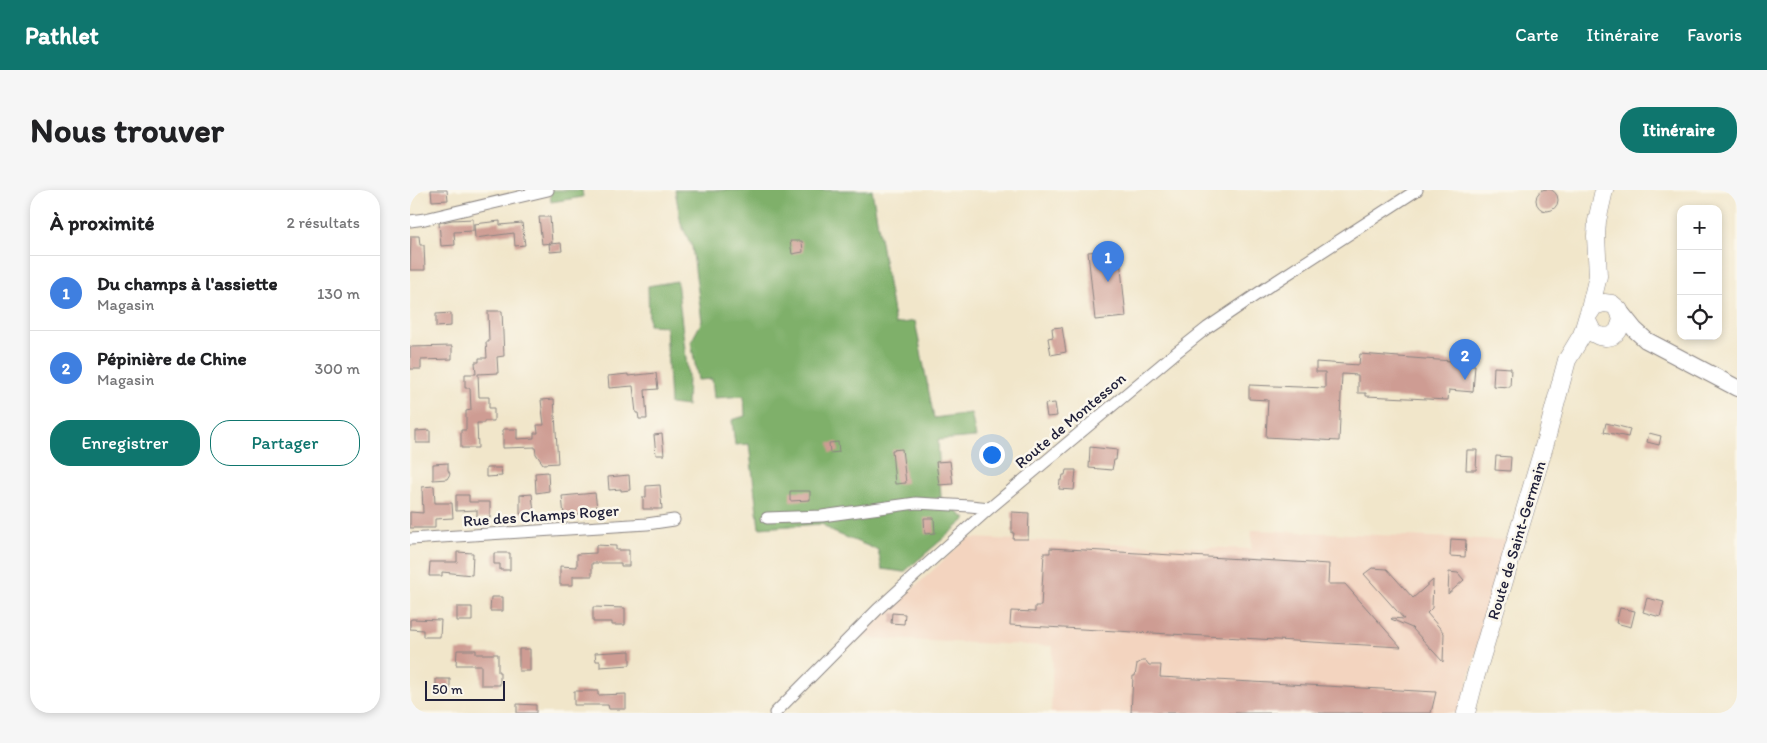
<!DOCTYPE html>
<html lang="fr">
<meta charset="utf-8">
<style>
body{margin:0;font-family:Itim,sans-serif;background:#f6f6f6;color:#202124}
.controls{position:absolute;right:15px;top:15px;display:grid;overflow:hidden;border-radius:10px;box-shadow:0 2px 8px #0003}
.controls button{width:45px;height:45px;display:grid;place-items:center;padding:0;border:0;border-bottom:1px solid #e0e0e0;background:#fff;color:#202124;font:25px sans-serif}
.scale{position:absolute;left:15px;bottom:12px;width:80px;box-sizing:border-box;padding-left:5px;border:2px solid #22223b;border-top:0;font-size:14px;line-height:18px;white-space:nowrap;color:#22223b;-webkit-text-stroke:4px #fbf7ec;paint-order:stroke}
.you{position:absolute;left:581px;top:264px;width:18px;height:18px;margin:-12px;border:4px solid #fff;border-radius:50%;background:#1a73e8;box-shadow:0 0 0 8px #1a73e833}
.badge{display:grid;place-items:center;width:32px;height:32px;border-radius:50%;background:#0f766e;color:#fff;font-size:16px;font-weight:700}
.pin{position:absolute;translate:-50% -41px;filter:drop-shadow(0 1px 2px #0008)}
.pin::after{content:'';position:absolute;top:26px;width:18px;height:15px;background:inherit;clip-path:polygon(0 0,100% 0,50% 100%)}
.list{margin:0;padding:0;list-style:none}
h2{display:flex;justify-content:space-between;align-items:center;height:65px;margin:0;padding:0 20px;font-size:21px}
h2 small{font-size:16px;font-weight:400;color:#757577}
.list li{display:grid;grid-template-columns:32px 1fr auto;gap:15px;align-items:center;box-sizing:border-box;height:75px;padding:0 20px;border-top:1px solid #e0e0e0}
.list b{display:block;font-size:19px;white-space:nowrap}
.list p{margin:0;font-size:16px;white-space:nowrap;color:#757577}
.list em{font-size:16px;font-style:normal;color:#757577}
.actions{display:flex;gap:10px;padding:15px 20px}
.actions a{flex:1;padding:11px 0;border:1px solid #0f766e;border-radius:20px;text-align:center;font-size:18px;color:#0f766e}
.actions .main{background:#0f766e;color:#fff}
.icon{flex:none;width:28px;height:28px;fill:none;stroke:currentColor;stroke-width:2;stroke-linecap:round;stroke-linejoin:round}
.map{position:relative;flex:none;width:1327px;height:523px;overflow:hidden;border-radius:20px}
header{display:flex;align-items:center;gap:30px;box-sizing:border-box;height:70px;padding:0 25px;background:#0f766e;color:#fff}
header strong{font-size:24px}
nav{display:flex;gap:28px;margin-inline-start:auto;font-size:18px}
.intro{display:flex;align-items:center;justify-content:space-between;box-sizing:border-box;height:120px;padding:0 30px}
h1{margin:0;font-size:35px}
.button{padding:12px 22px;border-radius:20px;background:#0f766e;color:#fff;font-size:18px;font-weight:700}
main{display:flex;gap:30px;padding:0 30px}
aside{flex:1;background:#fff;border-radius:20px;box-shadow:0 2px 8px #0003}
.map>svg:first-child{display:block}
.built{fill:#f3d4bf}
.forest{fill:#7fb06b;stroke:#506953}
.building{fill:#ce9c93}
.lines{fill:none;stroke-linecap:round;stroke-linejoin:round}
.minor-casing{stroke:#8a8482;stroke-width:13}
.secondary-casing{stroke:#8a8482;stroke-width:18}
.primary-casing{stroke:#8a8482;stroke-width:19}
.minor{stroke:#fff;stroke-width:11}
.secondary{stroke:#fff;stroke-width:16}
.primary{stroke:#fff;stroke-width:18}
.labels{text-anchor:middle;stroke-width:5;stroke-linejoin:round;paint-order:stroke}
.street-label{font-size:16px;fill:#22223b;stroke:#fbf7ec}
</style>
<header>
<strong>Pathlet</strong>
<nav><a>Carte</a><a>Itinéraire</a><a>Favoris</a></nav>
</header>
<div class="intro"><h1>Nous trouver</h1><a class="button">Itinéraire</a></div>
<main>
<aside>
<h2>À proximité<small>2 résultats</small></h2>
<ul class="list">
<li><span class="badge" style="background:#3f7fe0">1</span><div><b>Du champs à l'assiette</b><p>Magasin</p></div><em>130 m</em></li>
<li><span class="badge" style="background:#3f7fe0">2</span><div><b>Pépinière de Chine</b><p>Magasin</p></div><em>300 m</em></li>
</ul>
<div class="actions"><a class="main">Enregistrer</a><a>Partager</a></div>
</aside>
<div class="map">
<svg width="1327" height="523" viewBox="0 0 1327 523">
<rect width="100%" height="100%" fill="#fbf7ec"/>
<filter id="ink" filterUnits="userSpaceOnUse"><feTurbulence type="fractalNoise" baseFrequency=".02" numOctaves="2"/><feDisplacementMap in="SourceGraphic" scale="10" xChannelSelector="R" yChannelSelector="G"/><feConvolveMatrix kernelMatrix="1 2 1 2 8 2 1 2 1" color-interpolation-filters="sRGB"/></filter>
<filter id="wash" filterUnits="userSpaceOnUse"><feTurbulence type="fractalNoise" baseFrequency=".0096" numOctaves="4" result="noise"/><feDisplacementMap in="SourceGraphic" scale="20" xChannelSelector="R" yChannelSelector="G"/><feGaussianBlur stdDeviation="1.12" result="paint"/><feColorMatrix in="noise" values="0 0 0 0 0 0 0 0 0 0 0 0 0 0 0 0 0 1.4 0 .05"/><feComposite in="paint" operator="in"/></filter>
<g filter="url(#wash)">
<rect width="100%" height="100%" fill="#f1e6ca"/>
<path class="built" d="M842,340L1096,350L1050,523H641L643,456L449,448L558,348L841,359Z"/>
<path class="forest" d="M140,0H172L173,7L141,12Z
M265,0H462L485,134L505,131L524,228L561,223L566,247L528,250L531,308L556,329L494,382L472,379L468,360L423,342L412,334L349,338L339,254L325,255L322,230L335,226L334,206L304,208L302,189L288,190L281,152L292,131L282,57L271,34Z
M267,91L278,186L277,216L260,214L256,136L239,135L238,96Z"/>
<g id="blocks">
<path class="building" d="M1126 10a11 11 0 1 1 22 0a11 11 0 1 1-22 0Z
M21,0H37L38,10L22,11Z
M129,27H140L142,53L132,54Z
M63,29V41L44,42L45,55L31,56L29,33L42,30Z
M90,31V35L112,33L115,55L105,56L104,43L65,48L64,34Z
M1,46H9L10,55H14L15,80H0Z
M380,51H392L393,62L382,64Z
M151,53L152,61L140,62L139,54Z
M709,59L716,127L685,130L678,62Z
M78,121H92L94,166L87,167L88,183L68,184L69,207H79V218H84V231H74V233H67L68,258H51V240H56V221L61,220L60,198H55V184H66L65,172H69V168H77L76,152H79Z
M41,123V136L26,137V124Z
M652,137L656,162L641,165L638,148L643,147L642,138Z
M42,156V169L11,170V179H0V157Z
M950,164L1041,171V173L1065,175L1063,202L1039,200L1038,210L956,206V203H948V185L932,184L929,251L856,247L858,210L839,209V195L915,198V182H906V172L949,175Z
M1084,177L1101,178L1100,197L1083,196Z
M246,183L248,199L235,200L237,229H229L228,223H226L223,196L199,198L198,186L218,184V186Z
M144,209L148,273L133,274L126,264L125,257L93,258V239H107V249L124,248V243H128L127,235H134L131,210Z
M645,213L647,226L637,227L635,214Z
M1196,233L1220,239L1218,247L1194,242Z
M20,240V253H6V241Z
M1239,243L1251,246L1249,255L1237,252Z
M252,244L254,265H246L244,245Z
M428,252L429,262L420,263L419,253Z
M680,257L707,260L706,270H704L702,280L679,278Z
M492,259L496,293L485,294L482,260Z
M1057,260H1067L1066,280H1056Z
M1086,266L1101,267L1100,281L1085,280Z
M540,271L543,294L529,295L526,272Z
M38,273V280L40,284L37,289L23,290V274Z
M76,278H91L92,286L76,287Z
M656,280H666L664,300L649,299L650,290H652L653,285H655Z
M138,282L139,301L126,303L125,283Z
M219,285L220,300L211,301V299L199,300L198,287Z
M250,295L252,319H233V307H236V296Z
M24,296L25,313H42L43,328L25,329V338H0V322L13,323L12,297Z
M380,301H400V310L380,311Z
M185,303L187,318L171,320V324L154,326L152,306Z
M122,304L124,323L110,324V305Z
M46,305H59V312H80V328H67V320L46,321Z
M602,322L619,323L618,349H603L604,343H602Z
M514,328H524L525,343L515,344Z
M1041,349L1056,350L1055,367L1040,366Z
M186,355L206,356V360H219V376H211V373H182V386H163V395H150V376L167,377V364L186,363Z
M640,358L919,374L918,394H935L991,457L600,435L601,421L625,422V416H631L634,363H640Z
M47,362L63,363L62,385L32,382V386H19L20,372H47Z
M84,363H100V380H90V374H84Z
M962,378L977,379L1003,408L1023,390L1022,418L1017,423L1034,443L1033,472L1002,438L981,429L982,428L994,429L954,384Z
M1039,382L1048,383L1054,390L1038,404Z
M81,407H93V421H80Z
M1237,408L1254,412L1250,427L1233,422Z
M47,417H62V431H47Z
M183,417L215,418V435H202V432H183Z
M1210,418L1225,421L1221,437L1206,433Z
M482,423L495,424L494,434L481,433Z
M2,429L31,430L30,447H13V440L0,439V430Z
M109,459H120V481H109Z
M47,460H66V464H88V482H90V495H71V475H46Z
M220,461V475L190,477V471H186L185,463Z
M732,471H736L739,475H751L750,487L1026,502L1021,523H721L723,486H725L727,474Z
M26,489H40V502H26Z
M164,501H188V505L216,504V519H199L198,515H164Z
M107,514L126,515V523H107Z"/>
</g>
</g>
<g filter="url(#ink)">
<use href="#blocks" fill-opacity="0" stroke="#8a8482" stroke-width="1"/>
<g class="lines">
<defs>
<path id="minor" d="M0,31L15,29L138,0
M357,328L412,326L506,313L560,316L580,318
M0,349L237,334L264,330
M365,523L467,420L525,367L580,318L763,165L797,138L859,96L1007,0"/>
<path id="secondary" d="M1209,120L1225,140L1236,150L1327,198"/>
<path id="primary" d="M1179,123L1188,86L1186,46L1187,31L1194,0
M1056,523L1065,488L1135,253L1157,170L1172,145L1178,125L1184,116L1194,113L1202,114L1209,120L1212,130L1208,141L1202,146L1196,147L1189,146L1183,143L1177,131"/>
</defs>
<use href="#minor" class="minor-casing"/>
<use href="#secondary" class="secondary-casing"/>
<use href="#primary" class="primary-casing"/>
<use href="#minor" class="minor"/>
<use href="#secondary" class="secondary"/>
<use href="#primary" class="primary"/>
</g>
</g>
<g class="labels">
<g class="street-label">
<text transform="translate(660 230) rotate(-40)" y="6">Route de Montesson</text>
<text transform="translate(131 325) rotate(-4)" y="6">Rue des Champs Roger</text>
<text transform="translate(1106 350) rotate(-73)" y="6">Route de Saint-Germain</text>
</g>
</g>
</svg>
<div class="controls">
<button>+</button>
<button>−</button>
<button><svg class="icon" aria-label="locate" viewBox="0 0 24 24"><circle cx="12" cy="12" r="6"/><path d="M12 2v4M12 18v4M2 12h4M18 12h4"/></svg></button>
</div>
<div class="scale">50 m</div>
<div class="you"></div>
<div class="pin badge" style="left:698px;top:92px;background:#3f7fe0">1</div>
<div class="pin badge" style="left:1055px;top:190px;background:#3f7fe0">2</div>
</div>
</main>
